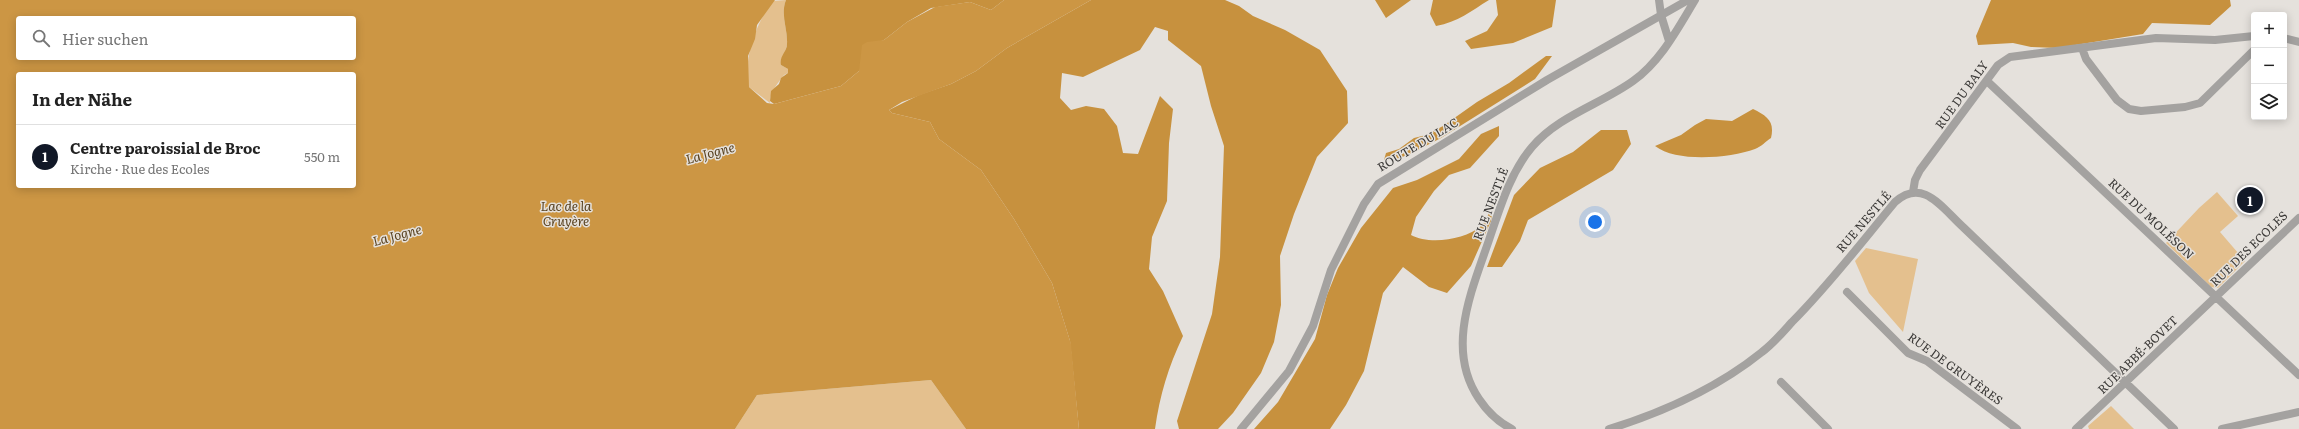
<!DOCTYPE html>
<html lang="de">
<meta charset="utf-8">
<style>
body{margin:0;font-family:Literata,serif;background:#f2f2f2;color:#222}
.controls{position:absolute;right:12px;top:12px;display:grid;overflow:hidden;border-radius:4px;box-shadow:0 2px 10px #0003}
.controls button{width:36px;height:36px;display:grid;place-items:center;padding:0;border:0;border-bottom:1px solid #e0e0e0;background:#fff;color:#222;font:20px sans-serif}
.you{position:absolute;left:1595px;top:222px;width:14px;height:14px;margin:-10px;border:3px solid #fff;border-radius:50%;background:#1a73e8;box-shadow:0 0 0 6px #1a73e833}
.badge{display:grid;place-items:center;width:26px;height:26px;border-radius:50%;background:#111827;color:#fff;font-size:13px;font-weight:700}
.pin{position:absolute;translate:-50% -50%;border:2px solid #fff;box-shadow:0 1px 4px #0006}
.list{margin:0;padding:0;list-style:none}
h2{display:flex;justify-content:space-between;align-items:center;height:52px;margin:0;padding:0 16px;font-size:17px}
h2 small{font-size:13px;font-weight:400;color:#767676}
.list li{display:grid;grid-template-columns:26px 1fr auto;gap:12px;align-items:center;box-sizing:border-box;height:64px;padding:0 16px;border-top:1px solid #e0e0e0}
.list b{display:block;font-size:15px;white-space:nowrap}
.list p{margin:0;font-size:13px;white-space:nowrap;color:#767676}
.list em{font-size:13px;font-style:normal;color:#767676}
.icon{flex:none;width:22px;height:22px;fill:none;stroke:currentColor;stroke-width:2;stroke-linecap:round;stroke-linejoin:round}
.map{position:relative;flex:none;width:2299px;height:429px;overflow:hidden}
.search{position:absolute;background:#fff;box-shadow:0 2px 10px #0003;left:16px;top:16px;width:340px;height:44px;display:flex;align-items:center;gap:10px;box-sizing:border-box;padding:0 14px;border-radius:4px;color:#767676;font-size:15px}
.panel{position:absolute;background:#fff;box-shadow:0 2px 10px #0003;left:16px;top:72px;width:340px;height:116px;border-radius:4px}
.map>svg:first-child{display:block}
.green{fill:#e4c08e}
.forest{fill:#c7913e}
.water{fill:#cc9644;fill-rule:evenodd}
.lines{fill:none;stroke-linecap:round;stroke-linejoin:round}
.street{stroke:#a4a2a0;stroke-width:8}
.labels{text-anchor:middle;stroke-width:3;stroke-linejoin:round;paint-order:stroke}
.street-label{font-size:12px;fill:#3b3937;stroke:#e5e1dc}
.water-label{font-size:13px;font-style:italic;fill:#5a4321;stroke:#e5e1dc}
</style>
<div class="map">
<svg width="2299" height="429" viewBox="0 0 2299 429">
<rect width="100%" height="100%" fill="#e5e1dc"/>
<path class="green" d="M786,0C780,15 788,29 787,44C787,48 782,58 781,65L788,69V73L784,75C778,83 769,93 770,103L749,87C742,61 757,20 773,1Z
M2217,192L2238,216L2220,232L2245,261L2218,288L2211,287L2166,243L2199,208Z
M1866,248L1918,259L1903,332L1869,293L1855,261Z
M931,380L966,429H735L757,395Z
M2111,406L2134,429H2089L2088,426Z"/>
<path class="forest" d="M786,0H1004L991,10L970,2L931,8L907,22L884,40L879,42L859,71L841,86L774,104L770,101L771,91L779,84L781,78L788,73V69L781,65C779,56 787,52 787,44C788,29 780,15 786,0Z
M1091,0H1225L1239,6L1253,16L1285,30L1320,50L1347,91L1348,123L1317,157L1294,214L1280,256L1281,305L1274,342L1261,373L1233,413L1218,429H1179L1177,421L1212,314L1220,257L1224,146L1211,106L1201,66L1168,40V31L1155,27L1140,50L1083,77L1062,73L1060,98L1071,110L1086,106L1104,109L1117,126L1123,153L1138,154L1160,96L1173,109L1169,143L1167,201L1152,237L1149,269L1163,291L1183,336C1168,368 1160,394 1155,429H1079L1070,341L1052,283L1014,219L981,170L939,139L930,122L892,113L889,110L919,95L951,84L976,71L1007,48Z
M1375,0H1411L1386,18Z
M1433,0H1489C1471,11 1458,22 1436,26L1430,14Z
M1496,0H1556L1552,27L1513,43L1471,49L1465,41L1487,31L1498,15Z
M1991,0H2230L2231,6L2210,25L2152,23L2143,34L2057,48L2031,47L2013,43L1978,45L1976,36Z
M1546,56H1552L1535,79L1441,138L1408,155L1393,160H1384L1386,153L1399,149L1414,138L1426,135L1443,126L1477,102L1509,83Z
M1753,109C1767,116 1775,121 1771,138C1766,141 1761,147 1755,149C1730,158 1677,163 1655,146L1681,135L1695,125L1706,119L1732,121Z
M1499,126V136L1470,168L1449,175L1434,191L1416,217L1411,235C1429,245 1465,240 1481,226C1486,221 1490,211 1493,204L1491,221L1471,266L1447,293L1429,287L1403,267L1383,293L1364,371L1346,405L1330,429H1254L1278,402L1315,339L1327,295L1338,268L1361,228L1393,188L1417,180L1459,159L1481,134Z
M1601,130H1627L1631,144L1613,170L1528,220L1520,241L1502,267H1487L1514,195L1540,168L1573,152Z"/>
<path class="water" d="M0,0H775L757,25L755,39L748,56L749,87L767,103L774,104L841,86L859,71L862,45L867,42L884,40L907,22L935,7L970,2L991,10L1004,0H1091L1007,48L976,71L951,84L902,102L889,110L892,113L930,122L939,139L981,170L1014,219L1052,283L1071,344L1079,429H966L931,380L757,395L735,429H0ZM18,18H354V58H18ZM18,74H354V186H18Z"/>
<g class="lines">
<path class="street" d="M1659,0L1661,15L1669,41
M2284,38L2299,42
M2082,48L2086,59L2117,100L2129,109L2141,111L2185,107L2200,103L2254,50
M1987,81L2299,375
M1913,192L1915,180L1920,170L1998,65L2010,57L2156,38L2215,40L2254,36
M1847,292L1908,353L1927,361L2017,429
M1781,382L1828,429
M1241,429L1289,371L1313,326L1331,270L1364,204L1378,184L1547,80L1688,0
M1512,429C1498,422 1487,411 1479,399C1445,349 1472,290 1489,240C1500,208 1510,173 1532,147C1558,116 1601,104 1633,81C1661,61 1678,28 1695,0
M1609,429C1664,412 1716,389 1762,352C1773,344 1783,332 1792,322C1829,285 1861,243 1895,202C1923,177 1942,208 1963,227L2174,429
M2076,429L2299,218
M2222,429L2299,412"/>
</g>
<g class="labels">
<g class="street-label">
<text transform="translate(1962 95) rotate(-54)" y="4">RUE DU BALY</text>
<text transform="translate(1418 145) rotate(-31)" y="4">ROUTE DU LAC</text>
<text transform="translate(1491 204) rotate(-69)" y="4">RUE NESTLÉ</text>
<text transform="translate(2151 219) rotate(43)" y="4">RUE DU MOLÉSON</text>
<text transform="translate(1864 222) rotate(-49)" y="4">RUE NESTLÉ</text>
<text transform="translate(2249 249) rotate(-44)" y="4">RUE DES ECOLES</text>
<text transform="translate(2138 355) rotate(-44)" y="4">RUE ABBÉ-BOVET</text>
<text transform="translate(1955 369) rotate(36)" y="4">RUE DE GRUYÈRES</text>
</g>
<g class="water-label">
<text transform="translate(710 153) rotate(-15)" y="5">La Jogne</text>
<text x="566" y="211">Lac de la<tspan x="566" dy="15">Gruyère</tspan></text>
<text transform="translate(397 235) rotate(-15)" y="5">La Jogne</text>
</g>
</g>
</svg>
<div class="controls">
<button>+</button>
<button>−</button>
<button><svg class="icon" aria-label="layers" viewBox="0 0 24 24"><path d="M12 4l9 5-9 5-9-5zM3 14l9 5 9-5"/></svg></button>
</div>
<div class="you"></div>
<div class="pin badge" style="left:2250px;top:200px">1</div>
<div class="search"><svg class="icon" aria-label="search" viewBox="0 0 24 24"><circle cx="10" cy="10" r="6"/><path d="M15 15l6 6"/></svg>Hier suchen</div>
<section class="panel">
<h2>In der Nähe<small></small></h2>
<ul class="list">
<li><span class="badge">1</span><div><b>Centre paroissial de Broc</b><p>Kirche · Rue des Ecoles</p></div><em>550 m</em></li>
</ul>
</section>
</div>
